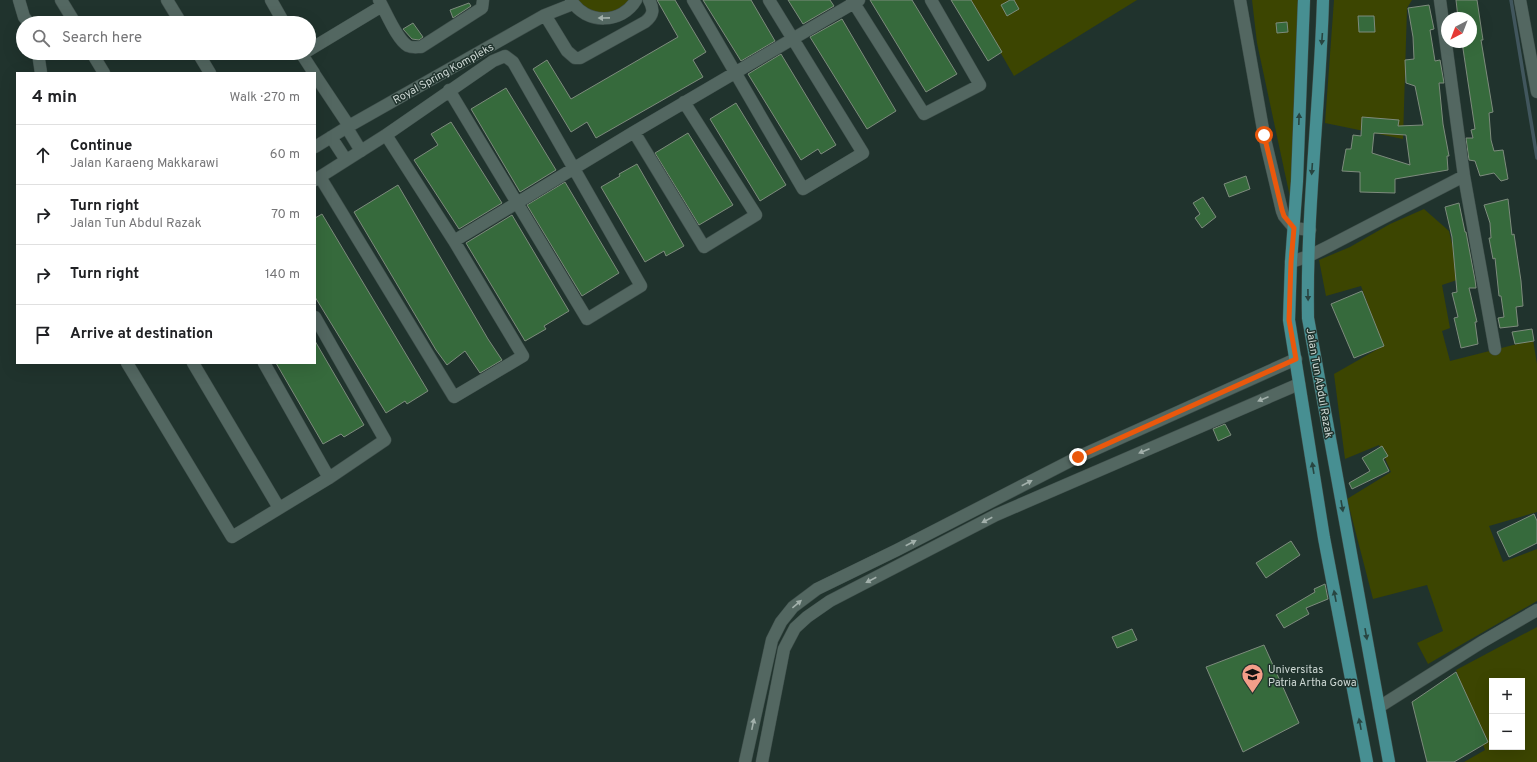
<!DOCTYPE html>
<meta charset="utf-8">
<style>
body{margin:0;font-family:Overpass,sans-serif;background:#f2f2f2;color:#202124}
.controls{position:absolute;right:12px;bottom:12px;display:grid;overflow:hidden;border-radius:0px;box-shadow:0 4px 16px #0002}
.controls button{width:36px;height:36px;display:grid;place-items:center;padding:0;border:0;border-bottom:1px solid #e0e0e0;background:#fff;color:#202124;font:20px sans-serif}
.compass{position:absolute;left:1441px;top:12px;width:36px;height:36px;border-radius:50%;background:#fff;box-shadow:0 4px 16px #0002;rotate:222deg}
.stop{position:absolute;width:12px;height:12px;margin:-9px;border:3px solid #ea580c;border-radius:50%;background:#fff}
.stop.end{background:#ea580c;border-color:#fff;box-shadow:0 1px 4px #0008}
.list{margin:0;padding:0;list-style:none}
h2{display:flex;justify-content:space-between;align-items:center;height:52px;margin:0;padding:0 16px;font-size:17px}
h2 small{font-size:13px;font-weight:400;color:#757577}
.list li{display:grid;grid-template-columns:26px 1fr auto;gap:12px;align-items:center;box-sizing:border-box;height:60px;padding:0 16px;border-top:1px solid #e0e0e0}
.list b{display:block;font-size:15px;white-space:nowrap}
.list p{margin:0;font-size:13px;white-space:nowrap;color:#757577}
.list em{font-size:13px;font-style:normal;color:#757577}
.icon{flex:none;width:22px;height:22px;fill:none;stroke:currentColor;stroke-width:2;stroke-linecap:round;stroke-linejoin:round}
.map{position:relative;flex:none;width:1537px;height:762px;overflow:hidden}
.search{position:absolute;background:#fff;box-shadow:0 4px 16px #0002;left:16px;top:16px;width:300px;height:44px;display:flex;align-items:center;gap:10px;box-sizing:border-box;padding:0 14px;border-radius:22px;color:#757577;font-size:15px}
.panel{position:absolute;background:#fff;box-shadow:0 4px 16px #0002;left:16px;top:72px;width:300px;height:292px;border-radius:0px}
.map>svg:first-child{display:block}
.green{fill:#3c4501;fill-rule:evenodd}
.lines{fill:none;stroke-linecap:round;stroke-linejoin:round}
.stream{stroke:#41565d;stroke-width:3.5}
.building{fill:#366a3c;stroke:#7d8b7d;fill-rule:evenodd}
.minor-casing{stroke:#3f4f4b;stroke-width:13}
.major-casing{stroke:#3f4f4b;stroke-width:13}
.minor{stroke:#536761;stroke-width:12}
.major{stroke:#478f92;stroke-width:12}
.oneway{fill:#a2b0ab}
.oneway2{fill:#284541}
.route{stroke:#ea580c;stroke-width:5}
.labels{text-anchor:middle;stroke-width:3;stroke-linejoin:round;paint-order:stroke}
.street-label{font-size:11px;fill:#ccd7d3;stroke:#20332d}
.poi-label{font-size:11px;fill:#ccd7d3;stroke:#20332d;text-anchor:start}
</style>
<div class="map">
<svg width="1537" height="762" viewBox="0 0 1537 762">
<rect width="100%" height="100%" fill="#20332d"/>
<path class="green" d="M575,0H633L618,14L595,16Z
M970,0H1137L1014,76Z
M1252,0H1306L1293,211L1257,43Z
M1334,0H1412L1407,8L1403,139L1325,123Z
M1424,209L1449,231L1460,279L1442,285L1450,328L1442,331L1450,361L1533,340L1537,364V512L1489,526L1503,562L1537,549V601L1428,664L1417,643L1443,631L1427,585L1373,599L1347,499L1391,472L1379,445L1345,459L1334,374L1383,346L1361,286L1326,296L1319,260L1350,247L1390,224Z
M1537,627V762H1464L1485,750L1456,670ZM1492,681H1522V747H1492Z"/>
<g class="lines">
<path class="stream" d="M1511,0L1537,158"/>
</g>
<path class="building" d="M657,0H675L706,52L693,60L703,77L596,138L587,122L571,132L533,69L547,60L571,99L678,37Z
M703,0H751L775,41L741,61Z
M788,0H830L834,6L803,24Z
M870,0H912L957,74L926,92Z
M951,0H971L1002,52L988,61Z
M1010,0H1014L1019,9L1007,16L1001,5Z
M1456,0H1477L1483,40H1481L1493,112L1489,113L1491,140L1494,151L1503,150L1508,179L1501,181L1494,173L1480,176L1475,161L1469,160L1466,138H1473L1471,130L1475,129L1462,42H1471V18H1458Z
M469,3L471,6L453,18L450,10Z
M1429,5L1434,29L1430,30L1435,61L1440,60L1444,83H1439L1443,124L1449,156H1447L1448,170L1395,179V193L1360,192V172L1342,171L1346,149H1351L1353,135L1361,136L1362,117L1399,120L1398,126L1423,125L1415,86L1406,83L1405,60L1414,59L1413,37L1408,8ZM1374,133L1406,135L1410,165L1372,153Z
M1358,16H1374L1375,32H1359Z
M842,19L896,111L867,129L810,37Z
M1287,22L1288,32L1277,33L1276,23Z
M413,23L423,37L419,40L412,39L403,29Z
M781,54L836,145L821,154L818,149L801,160L748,74Z
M506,88L556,170L520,192L471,109Z
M736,103L786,185L760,201L710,119Z
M451,122L502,203L459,229L414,160L438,145L431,134Z
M688,133L733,205L699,225L655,153Z
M637,164L684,246L666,256L664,251L645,262L601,187L620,176L619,174Z
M1246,176L1250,189L1229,197L1224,184Z
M565,182L619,273L582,296L527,205Z
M398,185L488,339L502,360L480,373L465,351L447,365L436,350L354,212Z
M1203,197L1216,217L1202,228L1195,218L1200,214L1193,203Z
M1508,199L1512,235L1514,234L1521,281L1523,306L1516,307L1518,326L1500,328L1498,318L1504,317L1501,296H1499L1495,258L1493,259L1489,238H1491L1490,223L1484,205Z
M1459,203L1465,232H1466L1475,280L1476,288H1469L1477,322H1475L1478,344L1461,348L1454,318L1458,317L1452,293L1457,292L1452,237L1445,207Z
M322,214L428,391L407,404L405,401L386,413L315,297V218Z
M512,215L569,311L544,326L546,329L525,341L466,243Z
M1362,291L1384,346L1354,358L1331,304Z
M1532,329L1534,341L1515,344L1512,332Z
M315,341L364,425L344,437L341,434L323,444L276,363H315Z
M1225,424L1231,435L1218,441L1213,429Z
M1382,446L1388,456L1383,459L1389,471L1352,489L1349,483L1370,471L1362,458Z
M1534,514L1537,521V543L1509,557L1497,532Z
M1291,541L1300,555L1266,578L1256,563Z
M1325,584L1328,599L1306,608L1309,614L1284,628L1276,615L1315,592L1314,589Z
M1132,629L1137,640L1117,648L1112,637Z
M1264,645L1299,723L1243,752L1206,667Z
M1456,672L1488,742L1454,762H1427L1412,702Z"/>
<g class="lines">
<defs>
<path id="minor" d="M19,0L24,17L29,23
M61,0L75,23
M167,0L181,23
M271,0L284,23
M379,0C386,12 397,40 408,46C412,48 417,47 421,47L482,8L483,0
M571,0C586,25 622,24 636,0
M693,0L803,189L863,153L769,0
M852,0L924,114L980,85L931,0
M1240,0L1264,135L1282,211L1284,216L1294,228L1310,230
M1440,0L1464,176L1495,349
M1520,0L1537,92
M545,15L567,51L575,58H580L645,22C654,15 654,9 649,0
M309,50L382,6
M38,53L41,73
M92,53L104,73
M198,53L210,73
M301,53L314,73
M315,75L349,126
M347,128L361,151
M634,132L704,247L756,215L684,102
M331,137L346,160
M315,147L349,126L545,15L573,4
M320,177L454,397L523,356L454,241L386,135
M315,180L386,135L493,61L505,56L513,62L641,286L587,319L449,90
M454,241L634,132L859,0
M1291,262L1309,256L1329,246L1464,176
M127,363L232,537L329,478
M193,363L279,508
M264,363L329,478L385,440L315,317
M1379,707L1482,642L1537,610
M745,762L772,640L781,622L793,607L817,589L897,550L1078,457L1296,359
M762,762L784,649L795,628L807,617L830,601L996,515L1299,384"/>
<path id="major" d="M1304,0L1297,181L1291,262L1289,320L1324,538L1367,762
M1323,0C1320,106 1306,212 1308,318L1389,762"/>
</defs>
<use href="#minor" class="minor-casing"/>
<use href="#major" class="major-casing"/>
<use href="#minor" class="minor"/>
<use href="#major" class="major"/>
</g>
<defs><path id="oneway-solid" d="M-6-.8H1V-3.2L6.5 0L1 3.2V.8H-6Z"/></defs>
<g class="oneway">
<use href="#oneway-solid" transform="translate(604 18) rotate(179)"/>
<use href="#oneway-solid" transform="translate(1263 399) rotate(157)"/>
<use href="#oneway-solid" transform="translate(1144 451) rotate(157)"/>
<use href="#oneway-solid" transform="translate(1027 483) rotate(-27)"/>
<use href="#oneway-solid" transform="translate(987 520) rotate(153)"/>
<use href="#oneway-solid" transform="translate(911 543) rotate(-27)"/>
<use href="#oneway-solid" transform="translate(871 580) rotate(153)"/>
<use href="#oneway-solid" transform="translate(797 604) rotate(-40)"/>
<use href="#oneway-solid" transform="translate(753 724) rotate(-78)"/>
</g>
<g class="oneway2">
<use href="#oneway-solid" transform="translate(1322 39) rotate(94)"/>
<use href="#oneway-solid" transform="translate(1299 119) rotate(-88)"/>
<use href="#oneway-solid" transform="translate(1312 169) rotate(94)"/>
<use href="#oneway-solid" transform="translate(1308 295) rotate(89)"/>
<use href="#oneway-solid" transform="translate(1313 468) rotate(-99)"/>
<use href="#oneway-solid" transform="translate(1342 506) rotate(80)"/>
<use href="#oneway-solid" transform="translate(1335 596) rotate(-101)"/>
<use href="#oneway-solid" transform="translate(1366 634) rotate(80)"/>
<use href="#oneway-solid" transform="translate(1360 724) rotate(-101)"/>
</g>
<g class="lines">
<path class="route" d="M1078,457L1296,359L1289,320L1291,262L1294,228L1284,216L1282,210L1264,135"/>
</g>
<defs>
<symbol id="university-pin" viewBox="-11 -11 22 30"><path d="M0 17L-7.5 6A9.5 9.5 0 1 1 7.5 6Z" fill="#f49e89" stroke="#20332d"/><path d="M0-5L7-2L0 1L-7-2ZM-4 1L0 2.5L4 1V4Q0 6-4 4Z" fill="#111"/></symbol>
</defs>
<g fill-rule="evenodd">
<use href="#university-pin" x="1240" y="662" width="25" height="34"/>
</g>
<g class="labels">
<g class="street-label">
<text transform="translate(443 73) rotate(-29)" y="4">Royal Spring Kompleks</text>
<text transform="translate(1320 383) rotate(80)" y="4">Jalan Tun Abdul Razak</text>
</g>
<g class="poi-label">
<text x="1268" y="673">Universitas<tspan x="1268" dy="13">Patria Artha Gowa</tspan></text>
</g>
</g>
</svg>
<div class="controls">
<button>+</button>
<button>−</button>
</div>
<svg class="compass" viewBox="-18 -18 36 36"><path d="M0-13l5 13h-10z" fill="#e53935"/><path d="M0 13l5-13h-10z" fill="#757577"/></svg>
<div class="stop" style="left:1264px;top:135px"></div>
<div class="stop end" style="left:1078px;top:457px"></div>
<div class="search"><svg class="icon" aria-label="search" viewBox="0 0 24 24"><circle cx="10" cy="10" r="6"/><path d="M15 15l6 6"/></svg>Search here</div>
<section class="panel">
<h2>4 min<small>Walk · 270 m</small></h2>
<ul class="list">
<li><svg class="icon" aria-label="ahead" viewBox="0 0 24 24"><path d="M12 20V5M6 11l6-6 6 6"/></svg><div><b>Continue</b><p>Jalan Karaeng Makkarawi</p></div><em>60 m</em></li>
<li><svg class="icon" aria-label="right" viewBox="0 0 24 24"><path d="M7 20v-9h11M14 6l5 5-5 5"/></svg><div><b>Turn right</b><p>Jalan Tun Abdul Razak</p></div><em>70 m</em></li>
<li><svg class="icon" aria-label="right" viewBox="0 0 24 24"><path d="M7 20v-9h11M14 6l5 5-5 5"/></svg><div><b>Turn right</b></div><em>140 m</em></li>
<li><svg class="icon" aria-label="arrive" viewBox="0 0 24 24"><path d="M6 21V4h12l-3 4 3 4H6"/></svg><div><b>Arrive at destination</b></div></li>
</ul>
</section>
</div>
